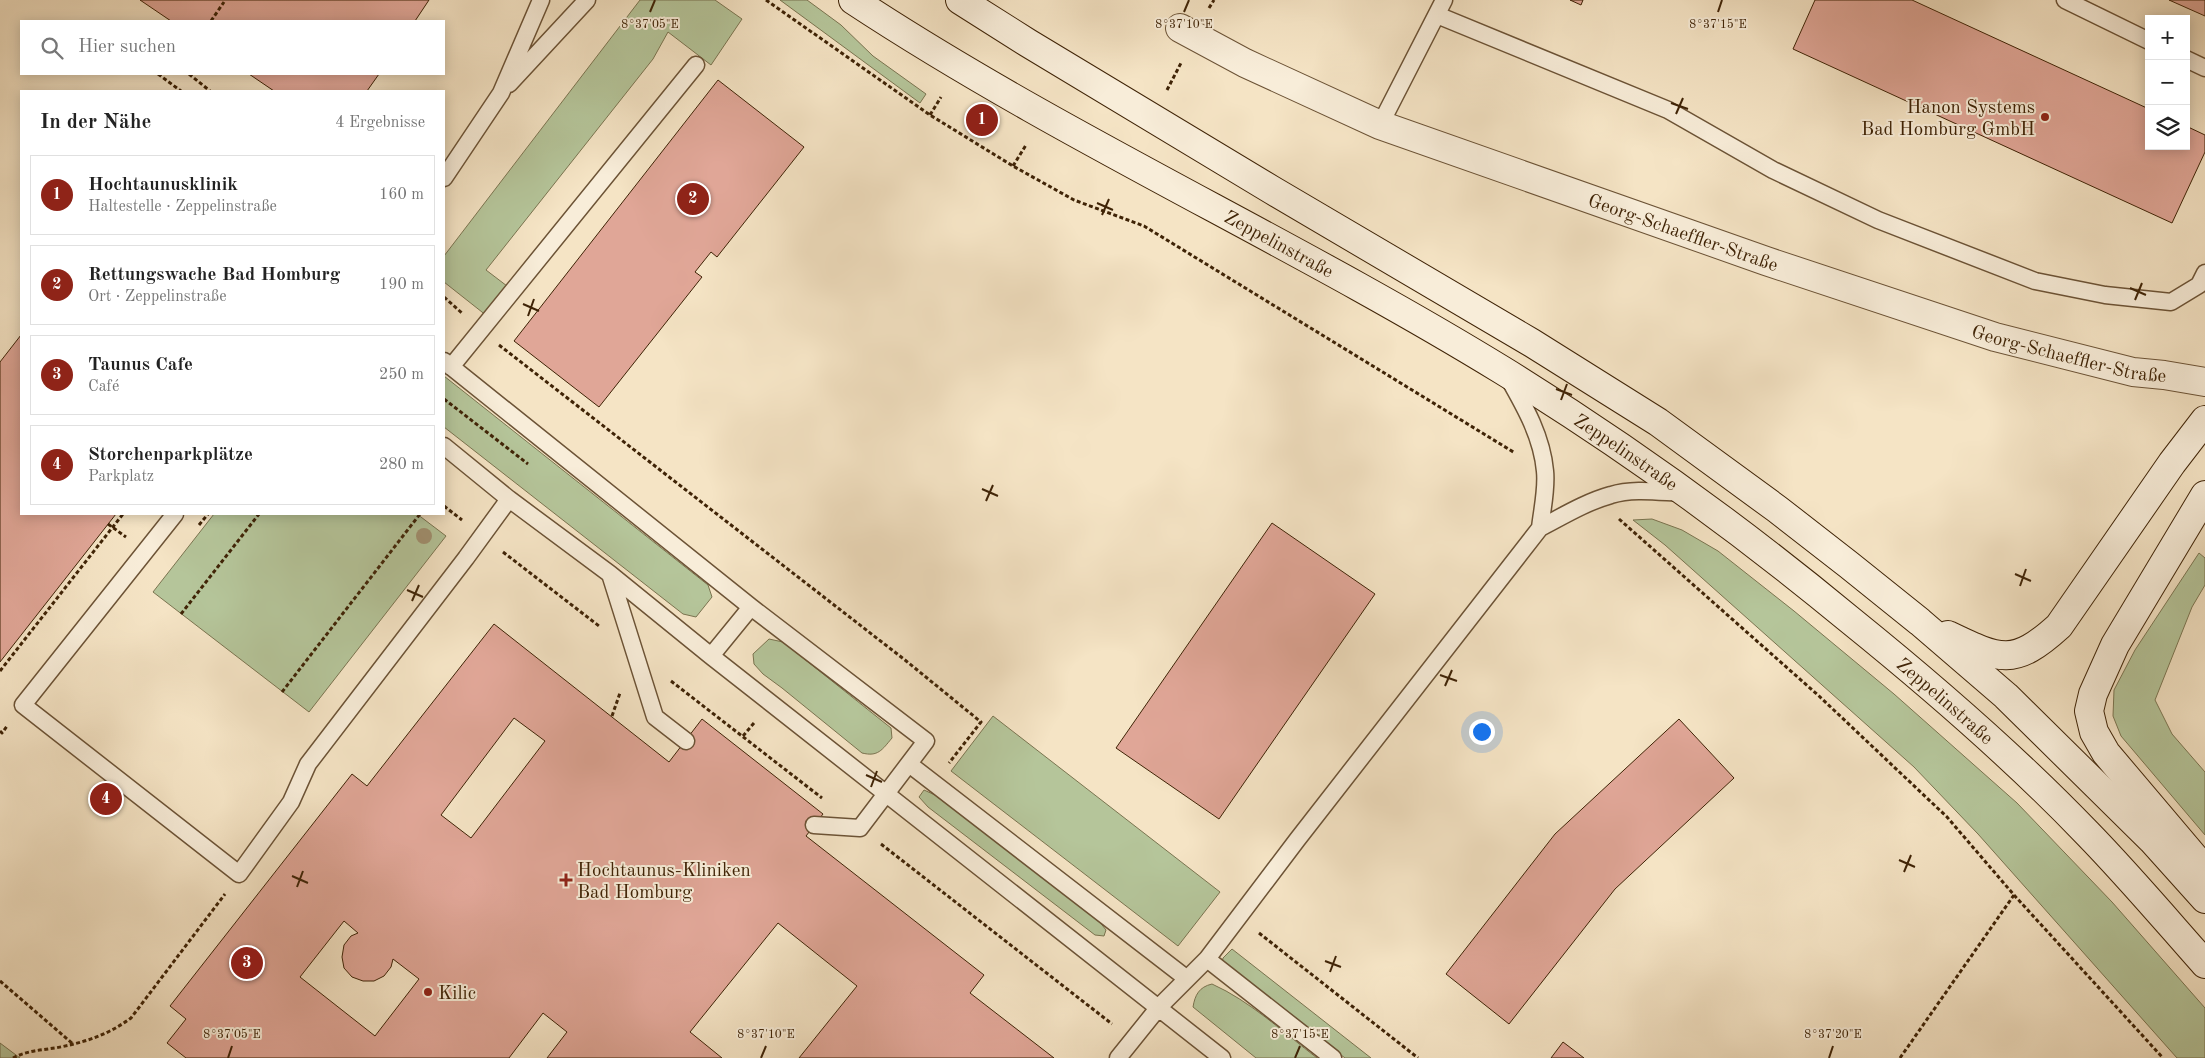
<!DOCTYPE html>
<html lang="de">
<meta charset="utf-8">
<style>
body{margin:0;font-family:"Old Standard TT",serif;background:#f6f6f6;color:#222}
.controls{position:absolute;right:15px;top:15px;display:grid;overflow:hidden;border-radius:0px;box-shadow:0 2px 12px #0003}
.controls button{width:45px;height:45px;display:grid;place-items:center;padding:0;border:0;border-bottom:1px solid #e0e0e0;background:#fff;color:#222;font:25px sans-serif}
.you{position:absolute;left:1481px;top:731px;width:18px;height:18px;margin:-12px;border:4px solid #fff;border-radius:50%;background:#1a73e8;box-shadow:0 0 0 8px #1a73e833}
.badge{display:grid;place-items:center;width:32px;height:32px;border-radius:50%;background:#8f2418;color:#fff;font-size:16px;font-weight:700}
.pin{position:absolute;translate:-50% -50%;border:2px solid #fff;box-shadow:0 1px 5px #0006}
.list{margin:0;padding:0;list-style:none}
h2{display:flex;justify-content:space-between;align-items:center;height:65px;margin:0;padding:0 20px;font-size:21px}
h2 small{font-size:16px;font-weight:400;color:#767676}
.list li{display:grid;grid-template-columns:32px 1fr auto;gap:15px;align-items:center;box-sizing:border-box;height:80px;margin:0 10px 10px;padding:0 10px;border:1px solid #e0e0e0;border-radius:0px}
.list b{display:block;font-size:19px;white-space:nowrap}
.list p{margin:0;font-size:16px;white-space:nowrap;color:#767676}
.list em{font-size:16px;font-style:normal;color:#767676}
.icon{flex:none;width:28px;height:28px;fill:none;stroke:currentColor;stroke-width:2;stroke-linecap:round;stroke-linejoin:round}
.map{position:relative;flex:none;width:2205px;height:1058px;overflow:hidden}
.search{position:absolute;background:#fff;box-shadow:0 2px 12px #0003;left:20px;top:20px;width:425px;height:55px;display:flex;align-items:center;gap:12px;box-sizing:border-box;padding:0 18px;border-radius:0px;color:#767676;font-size:19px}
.panel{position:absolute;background:#fff;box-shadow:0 2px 12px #0003;left:20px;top:90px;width:425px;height:425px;border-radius:0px}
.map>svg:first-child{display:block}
.green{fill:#b5c59a;stroke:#7a7450}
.building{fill:#e0a697;stroke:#3f2306;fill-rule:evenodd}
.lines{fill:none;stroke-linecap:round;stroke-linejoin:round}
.lane-casing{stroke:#6c5336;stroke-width:19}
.street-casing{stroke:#6c5336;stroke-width:30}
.secondary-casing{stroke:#3f2306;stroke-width:30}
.path{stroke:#3f2306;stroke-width:3;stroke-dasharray:4 2.5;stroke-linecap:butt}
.lane{stroke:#f8edd9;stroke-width:16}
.street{stroke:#f8edd9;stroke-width:28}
.secondary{stroke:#f8edd9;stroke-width:28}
.tree{fill:#a19070}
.ticks{fill:none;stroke:#3f2306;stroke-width:2}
.poi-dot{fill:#8f2418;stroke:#f8edd9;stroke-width:2}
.labels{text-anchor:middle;stroke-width:4;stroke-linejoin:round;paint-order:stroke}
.poi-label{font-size:19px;fill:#3f2306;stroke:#f8edd9;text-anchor:start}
.street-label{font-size:19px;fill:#3f2306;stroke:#f8edd9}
.ticks-label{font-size:12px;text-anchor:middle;fill:#3f2306;stroke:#f8edd9;stroke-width:4;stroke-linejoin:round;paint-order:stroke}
</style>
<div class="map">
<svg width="2205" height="1058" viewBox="0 0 2205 1058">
<rect width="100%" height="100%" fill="#f5e4c5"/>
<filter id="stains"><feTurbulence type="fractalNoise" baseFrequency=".004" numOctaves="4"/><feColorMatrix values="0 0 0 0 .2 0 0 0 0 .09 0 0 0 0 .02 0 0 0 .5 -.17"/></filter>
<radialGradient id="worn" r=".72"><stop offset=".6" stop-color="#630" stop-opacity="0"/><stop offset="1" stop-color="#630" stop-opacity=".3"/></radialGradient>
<path class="green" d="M640,0H715L742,19L711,65L668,32L653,59L486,270L507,286L487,316L444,282V256Z
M780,0H807L841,25L873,56L926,94L920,103Z
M444,376L708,585L712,597L696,617L683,614L444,427Z
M214,514H417L446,536L309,712L153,592Z
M1652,519L1682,530L1718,551L1794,611L1894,694L2017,803L2112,902L2205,1008V1058H2177L1978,834L1914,767L1665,545L1633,520Z
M2199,553L2205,558V585L2192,607L2155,700L2172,734L2205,772V835L2121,736L2113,716L2114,690L2135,650Z
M769,639L783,642L891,728L892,738C882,750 878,757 862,753L782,688L763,674L754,664L753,654Z
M993,716L1220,892L1178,946L951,771Z
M924,790L935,795L1099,921L1106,930L1104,936L1095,935L928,807L919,797Z
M1232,949L1371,1058H1345L1222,963L1223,958Z
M1212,984C1250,1001 1283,1032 1317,1058H1256L1193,1007C1195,995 1199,987 1212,984Z
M0,1043L20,1058H0Z"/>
<path class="building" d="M140,0H429L415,21H171Z
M1570,0H1583L1581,5Z
M1815,0H1912L2149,109V146H2186V126L2205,135V152L2172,223L1793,49Z
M2169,0H2205V16Z
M249,74H379L367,91H274Z
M718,80L804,147L717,257L711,252L695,272L702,277L599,407L514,341Z
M21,335V514H116L0,662V362Z
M1272,523L1375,594L1219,819L1116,748Z
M494,624L669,762L702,719L823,814L806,836L984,975L970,993L1054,1058H799L857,986L778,923L690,1032L722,1058H547L567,1032L543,1013L509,1058H186L167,1043L186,1019L170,1006L352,774L367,786ZM514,718L545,741L471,838L441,815ZM344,921L358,933L351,936L344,945L342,957L344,968L352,977L363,981H374L384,976L391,967L393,959L419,979L375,1036L300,977Z
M1679,719L1734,778L1615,889L1509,1024L1446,974L1555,834Z
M1563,1042L1584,1058H1551Z"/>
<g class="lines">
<defs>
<path id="lane" d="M2065,0L2149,41
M1437,15L1668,110L1773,170L1878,220L2035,281L2105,295L2171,302L2199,285L2205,273
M2186,59L2205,68
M509,84L587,0
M1380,125L1444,0
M444,178L501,93L541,0
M444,361L751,607L926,741L860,828L814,825
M451,367L696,65
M1509,379C1525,407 1542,437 1545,471C1547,489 1542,510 1540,528
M444,446L509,499L610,574L711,656L1222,1058
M175,514L23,705L239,874L291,802L308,764L466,558L509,499
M610,574L655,717L686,741
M711,656L751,607
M909,764L1186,978
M1207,959L1333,1058
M1118,1058L1159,1007L1207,959L1297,840L1540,528C1563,516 1586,502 1611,495C1633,488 1659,492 1682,493"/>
<g id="street">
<path id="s1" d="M1180,28L1245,63L1380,125L1766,261L1995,337L2133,372L2164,375L2205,382"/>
</g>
<g id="secondary">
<path id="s2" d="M853,0C1061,137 1290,240 1502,370C1624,445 1740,529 1850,620C1933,687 2013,756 2087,833C2128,875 2166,920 2205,964"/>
<path d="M960,0L1028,43L1272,190L1532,343L1658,422L1777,509L1849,565L1920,622L2006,696L2152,840L2205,899"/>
<path d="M2205,495L2115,645L2093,694L2089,711L2094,732L2106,753L2205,870"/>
<path d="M1948,635C2000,660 2014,667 2059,626L2172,463L2205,420"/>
</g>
</defs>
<use href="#lane" class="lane-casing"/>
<use href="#street" class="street-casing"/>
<use href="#secondary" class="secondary-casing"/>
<path class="path" d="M766,0L930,115L1013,166L1074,200L1144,226L1515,453
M1209,8L1214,0
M211,21L224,2
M158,74L181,91
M189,74L210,91
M1167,90L1181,63
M930,115L941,97
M1013,166L1026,145
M444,297L463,314
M499,345L905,660L981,722L949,763
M444,399L528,464
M444,506L462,520
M1619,519L1819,696L1947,817L2014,895L2163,1058
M108,524L126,537
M199,525L208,514
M503,552L599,626
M181,614L259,514
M0,671L123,514
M671,681L822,798
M282,692L420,514
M612,716L620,693
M0,731L2,733L7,726
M743,736L754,723
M881,844L1112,1024
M1259,933L1418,1058
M0,981L73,1044
M13,1058C26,1051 41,1050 55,1048C83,1043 108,1035 131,1018L225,894
M1900,1058L2014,895"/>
<use href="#lane" class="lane"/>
<use href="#street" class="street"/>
<use href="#secondary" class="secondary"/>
</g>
<circle class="tree" cx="424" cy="536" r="8"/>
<path class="ticks" d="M650,12L655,0M1184,12L1189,0M1718,12L1722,0M1671,103L1688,109M1676,114L1683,98M1097,203L1113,210M1102,215L1109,199M2130,288L2146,295M2135,300L2142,283M523,304L539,311M528,316L534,299M1556,389L1572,395M1561,400L1567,384M982,489L998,496M986,501L993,485M2015,574L2031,581M2020,586L2026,569M407,590L423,597M412,601L419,585M1440,675L1457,681M1445,686L1452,670M866,775L882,782M871,787L877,771M1899,860L1915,867M1904,872L1911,855M292,876L308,883M297,887L303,871M1325,961L1341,967M1330,972L1336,956M228,1058L232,1046M761,1058L766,1046M1295,1058L1300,1046M1829,1058L1833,1046"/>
<g class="poi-dot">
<circle cx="2045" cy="117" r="5"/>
<path d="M563.5 872.5h5v5h5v5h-5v5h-5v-5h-5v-5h5z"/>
<circle cx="428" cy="992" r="5"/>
</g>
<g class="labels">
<g class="poi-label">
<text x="2035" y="113" text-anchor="end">Hanon Systems<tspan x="2035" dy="22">Bad Homburg GmbH</tspan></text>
<text x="577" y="876">Hochtaunus-Kliniken<tspan x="577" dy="22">Bad Homburg</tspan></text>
<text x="438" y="999">Kilic</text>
</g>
<g class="street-label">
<text dy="7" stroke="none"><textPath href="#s1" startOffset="544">Georg-Schaeffler-Straße</textPath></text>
<text dy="7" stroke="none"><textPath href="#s2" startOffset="491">Zeppelinstraße</textPath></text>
<text dy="7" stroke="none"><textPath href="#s1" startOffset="949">Georg-Schaeffler-Straße</textPath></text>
<text dy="7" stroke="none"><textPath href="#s2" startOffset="896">Zeppelinstraße</textPath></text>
<text dy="7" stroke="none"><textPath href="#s2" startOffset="1301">Zeppelinstraße</textPath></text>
</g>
</g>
<g class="ticks-label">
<text x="650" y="28">8°37'05"E</text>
<text x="1184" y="28">8°37'10"E</text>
<text x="1718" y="28">8°37'15"E</text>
<text x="232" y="1038">8°37'05"E</text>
<text x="766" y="1038">8°37'10"E</text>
<text x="1300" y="1038">8°37'15"E</text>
<text x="1833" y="1038">8°37'20"E</text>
</g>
<rect width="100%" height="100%" filter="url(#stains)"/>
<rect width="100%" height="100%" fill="url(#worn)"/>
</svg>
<div class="controls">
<button>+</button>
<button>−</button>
<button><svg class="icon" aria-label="layers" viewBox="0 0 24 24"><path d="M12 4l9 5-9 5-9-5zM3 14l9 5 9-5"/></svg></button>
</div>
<div class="you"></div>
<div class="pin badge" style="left:982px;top:120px">1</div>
<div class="pin badge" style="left:693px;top:199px">2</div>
<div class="pin badge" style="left:247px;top:963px">3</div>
<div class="pin badge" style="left:106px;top:799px">4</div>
<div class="search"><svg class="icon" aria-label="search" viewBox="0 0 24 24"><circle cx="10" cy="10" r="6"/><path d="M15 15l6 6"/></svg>Hier suchen</div>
<section class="panel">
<h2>In der Nähe<small>4 Ergebnisse</small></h2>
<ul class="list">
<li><span class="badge">1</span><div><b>Hochtaunusklinik</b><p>Haltestelle · Zeppelinstraße</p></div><em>160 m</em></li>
<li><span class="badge">2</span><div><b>Rettungswache Bad Homburg</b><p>Ort · Zeppelinstraße</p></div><em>190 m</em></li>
<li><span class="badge">3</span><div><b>Taunus Cafe</b><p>Café</p></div><em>250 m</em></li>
<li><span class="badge">4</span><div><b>Storchenparkplätze</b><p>Parkplatz</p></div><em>280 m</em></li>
</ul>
</section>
</div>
